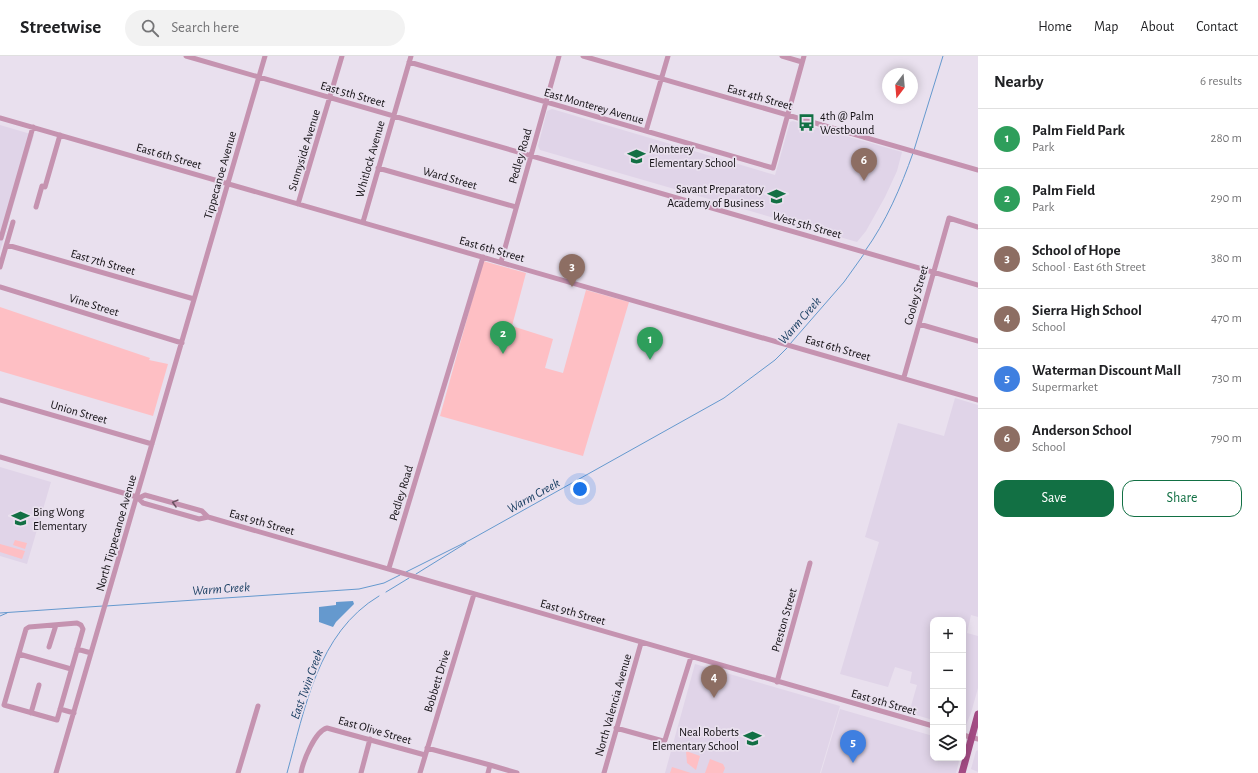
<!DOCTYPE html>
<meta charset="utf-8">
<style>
body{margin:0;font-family:"Alegreya Sans",sans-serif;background:#f2f2f2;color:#202124}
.controls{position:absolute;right:12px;bottom:12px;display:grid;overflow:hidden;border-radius:8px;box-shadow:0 2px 10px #0003}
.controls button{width:36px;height:36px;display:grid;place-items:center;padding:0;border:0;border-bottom:1px solid #e0e0e0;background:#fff;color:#202124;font:20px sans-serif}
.compass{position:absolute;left:882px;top:12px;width:36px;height:36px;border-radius:50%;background:#fff;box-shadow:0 2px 10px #0003;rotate:196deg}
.you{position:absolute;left:580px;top:433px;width:14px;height:14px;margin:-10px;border:3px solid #fff;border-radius:50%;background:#1a73e8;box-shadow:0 0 0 6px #1a73e833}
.badge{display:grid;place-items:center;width:26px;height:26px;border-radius:50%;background:#127044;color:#fff;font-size:13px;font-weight:700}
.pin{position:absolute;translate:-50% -33px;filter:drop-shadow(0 1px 2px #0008)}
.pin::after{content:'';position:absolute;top:21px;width:14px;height:12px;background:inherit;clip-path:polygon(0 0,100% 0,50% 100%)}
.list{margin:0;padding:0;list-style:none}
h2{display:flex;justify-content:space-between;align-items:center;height:52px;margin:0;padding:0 16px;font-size:17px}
h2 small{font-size:13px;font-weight:400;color:#757577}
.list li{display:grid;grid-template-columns:26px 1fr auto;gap:12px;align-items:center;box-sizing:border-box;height:60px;padding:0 16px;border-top:1px solid #e0e0e0}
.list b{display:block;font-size:15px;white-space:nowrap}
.list p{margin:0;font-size:13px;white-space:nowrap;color:#757577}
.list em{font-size:13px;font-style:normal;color:#757577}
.actions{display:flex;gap:8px;padding:12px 16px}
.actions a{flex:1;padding:9px 0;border:1px solid #127044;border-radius:12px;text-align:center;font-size:14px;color:#127044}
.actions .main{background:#127044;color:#fff}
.icon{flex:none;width:22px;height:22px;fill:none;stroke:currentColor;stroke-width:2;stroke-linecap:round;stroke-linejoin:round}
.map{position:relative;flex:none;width:978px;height:717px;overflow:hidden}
header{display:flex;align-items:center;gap:24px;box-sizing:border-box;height:56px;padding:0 20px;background:#fff;border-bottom:1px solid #e0e0e0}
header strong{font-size:19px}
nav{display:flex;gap:22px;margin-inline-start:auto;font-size:14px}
.search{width:280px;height:36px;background:#f2f2f2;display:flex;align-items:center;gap:10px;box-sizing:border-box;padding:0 14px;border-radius:22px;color:#757577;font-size:15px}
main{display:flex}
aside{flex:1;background:#fff}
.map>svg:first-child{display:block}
.built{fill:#e0d4e8}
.green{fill:#febfc4}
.water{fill:#6599ce}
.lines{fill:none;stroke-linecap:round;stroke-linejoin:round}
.stream{stroke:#6599ce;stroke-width:1}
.minor{stroke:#c593b0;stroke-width:5}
.major{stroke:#a34c84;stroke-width:7}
.oneway{stroke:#6c5162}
.labels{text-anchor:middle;stroke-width:3.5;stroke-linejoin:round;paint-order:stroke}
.street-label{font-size:12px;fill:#120f13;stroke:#e9e0ee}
.poi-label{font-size:12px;fill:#120f13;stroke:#e9e0ee;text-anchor:start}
.water-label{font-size:13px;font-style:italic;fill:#143a5e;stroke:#e9e0ee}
</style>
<header>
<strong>Streetwise</strong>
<div class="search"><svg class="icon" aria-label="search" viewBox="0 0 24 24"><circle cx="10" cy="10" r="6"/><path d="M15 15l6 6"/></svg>Search here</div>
<nav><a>Home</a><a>Map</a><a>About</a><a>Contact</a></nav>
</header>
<main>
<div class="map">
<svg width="978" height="717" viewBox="0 0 978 717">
<rect width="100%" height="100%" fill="#e9e0ee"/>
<path class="built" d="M552,53L775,119L790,66L793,65L902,96L897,115L885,141L866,175L857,186L540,94L538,90L547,55Z
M0,69L34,79L0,195Z
M955,342L978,349V561L971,559L967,577L978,580V632L971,657L966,669L963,671V564H933V664L909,657L917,629L910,627L912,616L895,611L888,631L840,618L879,486L865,481L898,367L944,380Z
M0,411L51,426L27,508L0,500Z
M695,608L840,650L820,717H665Z
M840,653L933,680V702H960L956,717H821Z
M978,694V716L971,713L976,695Z"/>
<path class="green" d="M483,205L526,217L512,270L553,283L545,312L563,317L586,234L629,246L583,400L440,360Z
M0,251L150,302L149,304L168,308L153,360L0,315Z
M15,484L27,487L25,493L13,489Z
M0,488L25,495L22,503L0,496Z
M686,695L700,700L696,714L687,707Z
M710,703L723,708L725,712L723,717H705Z
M672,711L691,717H670Z"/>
<path class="water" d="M353,545L354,548L336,566L333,571L319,566V551L336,549V546Z"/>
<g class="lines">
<path class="stream" d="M914,94L943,0
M865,195C886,166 901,131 913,97
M790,288L844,226L864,198
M406,516L470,484L724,342L775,304L787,292
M416,518L466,487
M386,536L409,522
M106,550L359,533L384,527L400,519
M0,557L103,550
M0,560L7,557
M287,717C305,653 317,577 379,540"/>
<path class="minor" d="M186,0L978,229
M583,0L978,114
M782,0L802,6
M409,6L773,112L804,0
M0,62L978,344
M646,75L668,0
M378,112L516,151
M298,148L342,0
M36,151L42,130L45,131L60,79
M363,166L411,0
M1,182L33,71
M7,189L194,243
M501,206L559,0
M0,211L13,166
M0,231L182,287
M919,268L978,285
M904,321L949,162L978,171
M0,344L152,388
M0,401L137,441L143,447L199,463L208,461L933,670
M139,442L145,439L202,455L208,461
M389,512L483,201
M77,567L81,569L83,573L57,664L4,649L26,573L29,571Z
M49,591L56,569
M77,593L91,597
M19,598L71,613
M777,626L810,507
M60,653L74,657
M31,657L39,629
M616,672L663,685L665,684L691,601
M963,679L978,683
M427,692L490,709L488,717
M490,709L517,717
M56,717L265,0
M238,717L258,650
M301,717C303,705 315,675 327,672L425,699
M361,717L370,683
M420,717L474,538
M604,717L641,587"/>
<path class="major" d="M962,717L978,658"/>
</g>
<defs><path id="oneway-chevron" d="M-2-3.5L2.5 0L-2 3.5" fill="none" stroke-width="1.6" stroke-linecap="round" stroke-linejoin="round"/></defs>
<use class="oneway" href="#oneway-chevron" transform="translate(175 447) rotate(-165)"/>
<defs>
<symbol id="bus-bare" viewBox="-9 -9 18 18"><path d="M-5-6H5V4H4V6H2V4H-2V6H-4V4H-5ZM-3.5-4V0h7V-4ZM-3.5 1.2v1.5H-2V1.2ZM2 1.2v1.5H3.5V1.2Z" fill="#127044" stroke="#e9e0ee" stroke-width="2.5" paint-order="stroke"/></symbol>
<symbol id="school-bare" viewBox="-9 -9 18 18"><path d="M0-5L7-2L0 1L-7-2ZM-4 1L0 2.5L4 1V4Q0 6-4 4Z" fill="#127044" stroke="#e9e0ee" stroke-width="2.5" paint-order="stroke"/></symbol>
</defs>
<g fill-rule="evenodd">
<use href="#bus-bare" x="794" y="54" width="25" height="25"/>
<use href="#school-bare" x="624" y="88" width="25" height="25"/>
<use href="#school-bare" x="764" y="128" width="25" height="25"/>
<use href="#school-bare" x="8" y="450" width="25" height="25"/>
<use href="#school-bare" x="740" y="670" width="25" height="25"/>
</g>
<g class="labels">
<g class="street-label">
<text transform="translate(353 38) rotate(16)" y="4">East 5th Street</text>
<text transform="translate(760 41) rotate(16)" y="4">East 4th Street</text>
<text transform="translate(594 50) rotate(16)" y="4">East Monterey Avenue</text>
<text transform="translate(304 94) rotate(-73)" y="4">Sunnyside Avenue</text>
<text transform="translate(169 100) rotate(16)" y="4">East 6th Street</text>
<text transform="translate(520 100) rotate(-74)" y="4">Pedley Road</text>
<text transform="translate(370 103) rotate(-74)" y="4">Whitlock Avenue</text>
<text transform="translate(220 119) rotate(-74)" y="4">Tippecanoe Avenue</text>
<text transform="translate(450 122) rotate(16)" y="4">Ward Street</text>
<text transform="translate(807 169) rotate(16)" y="4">West 5th Street</text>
<text transform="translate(492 193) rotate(16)" y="4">East 6th Street</text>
<text transform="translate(103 206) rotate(16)" y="4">East 7th Street</text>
<text transform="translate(916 239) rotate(-74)" y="4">Cooley Street</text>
<text transform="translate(94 249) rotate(17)" y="4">Vine Street</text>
<text transform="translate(838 292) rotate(16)" y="4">East 6th Street</text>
<text transform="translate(79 356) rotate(16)" y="4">Union Street</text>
<text transform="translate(401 437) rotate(-73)" y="4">Pedley Road</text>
<text transform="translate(262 466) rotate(16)" y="4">East 9th Street</text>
<text transform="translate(116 477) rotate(-74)" y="4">North Tippecanoe Avenue</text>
<text transform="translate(573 556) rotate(16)" y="4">East 9th Street</text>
<text transform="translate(784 564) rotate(-74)" y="4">Preston Street</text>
<text transform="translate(437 625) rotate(-73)" y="4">Bobbett Drive</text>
<text transform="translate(884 646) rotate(16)" y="4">East 9th Street</text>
<text transform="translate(613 649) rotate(-74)" y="4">North Valencia Avenue</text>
<text transform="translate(375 674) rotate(16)" y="4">East Olive Street</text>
</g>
<g class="poi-label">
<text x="820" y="64">4th @ Palm<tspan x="820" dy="14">Westbound</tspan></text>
<text x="649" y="97">Monterey<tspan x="649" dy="14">Elementary School</tspan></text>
<text x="764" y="137" text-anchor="end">Savant Preparatory<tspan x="764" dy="14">Academy of Business</tspan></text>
<text x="33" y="460">Bing Wong<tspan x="33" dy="14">Elementary</tspan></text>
<text x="739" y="680" text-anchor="end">Neal Roberts<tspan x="739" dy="14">Elementary School</tspan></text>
</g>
<g class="water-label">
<text transform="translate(799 264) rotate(-49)" y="5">Warm Creek</text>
<text transform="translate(533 439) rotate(-29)" y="5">Warm Creek</text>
<text transform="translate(221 532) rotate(-4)" y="5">Warm Creek</text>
<text transform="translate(306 628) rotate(-70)" y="5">East Twin Creek</text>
</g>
</g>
</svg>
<div class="controls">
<button>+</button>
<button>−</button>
<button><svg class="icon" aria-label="locate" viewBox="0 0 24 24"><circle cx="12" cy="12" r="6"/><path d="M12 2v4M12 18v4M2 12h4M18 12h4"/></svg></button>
<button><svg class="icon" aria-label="layers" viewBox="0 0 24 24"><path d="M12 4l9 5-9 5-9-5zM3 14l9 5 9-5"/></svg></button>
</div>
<svg class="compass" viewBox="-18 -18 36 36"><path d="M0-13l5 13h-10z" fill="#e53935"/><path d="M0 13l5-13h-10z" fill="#757577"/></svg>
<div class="you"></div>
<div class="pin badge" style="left:650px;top:304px;background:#2e9e5b">1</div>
<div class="pin badge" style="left:503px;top:298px;background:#2e9e5b">2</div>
<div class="pin badge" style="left:572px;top:231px;background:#8d6e63">3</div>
<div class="pin badge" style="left:714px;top:642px;background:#8d6e63">4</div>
<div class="pin badge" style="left:853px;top:707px;background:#3f7fe0">5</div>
<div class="pin badge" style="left:864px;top:125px;background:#8d6e63">6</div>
</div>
<aside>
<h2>Nearby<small>6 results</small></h2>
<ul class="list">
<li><span class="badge" style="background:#2e9e5b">1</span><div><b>Palm Field Park</b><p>Park</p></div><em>280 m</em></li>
<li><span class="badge" style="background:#2e9e5b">2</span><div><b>Palm Field</b><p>Park</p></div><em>290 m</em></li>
<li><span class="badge" style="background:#8d6e63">3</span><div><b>School of Hope</b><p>School · East 6th Street</p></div><em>380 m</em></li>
<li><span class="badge" style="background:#8d6e63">4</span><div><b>Sierra High School</b><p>School</p></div><em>470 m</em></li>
<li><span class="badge" style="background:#3f7fe0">5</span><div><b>Waterman Discount Mall</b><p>Supermarket</p></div><em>730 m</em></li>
<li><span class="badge" style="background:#8d6e63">6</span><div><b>Anderson School</b><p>School</p></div><em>790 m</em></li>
</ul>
<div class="actions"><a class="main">Save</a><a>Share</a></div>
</aside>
</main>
